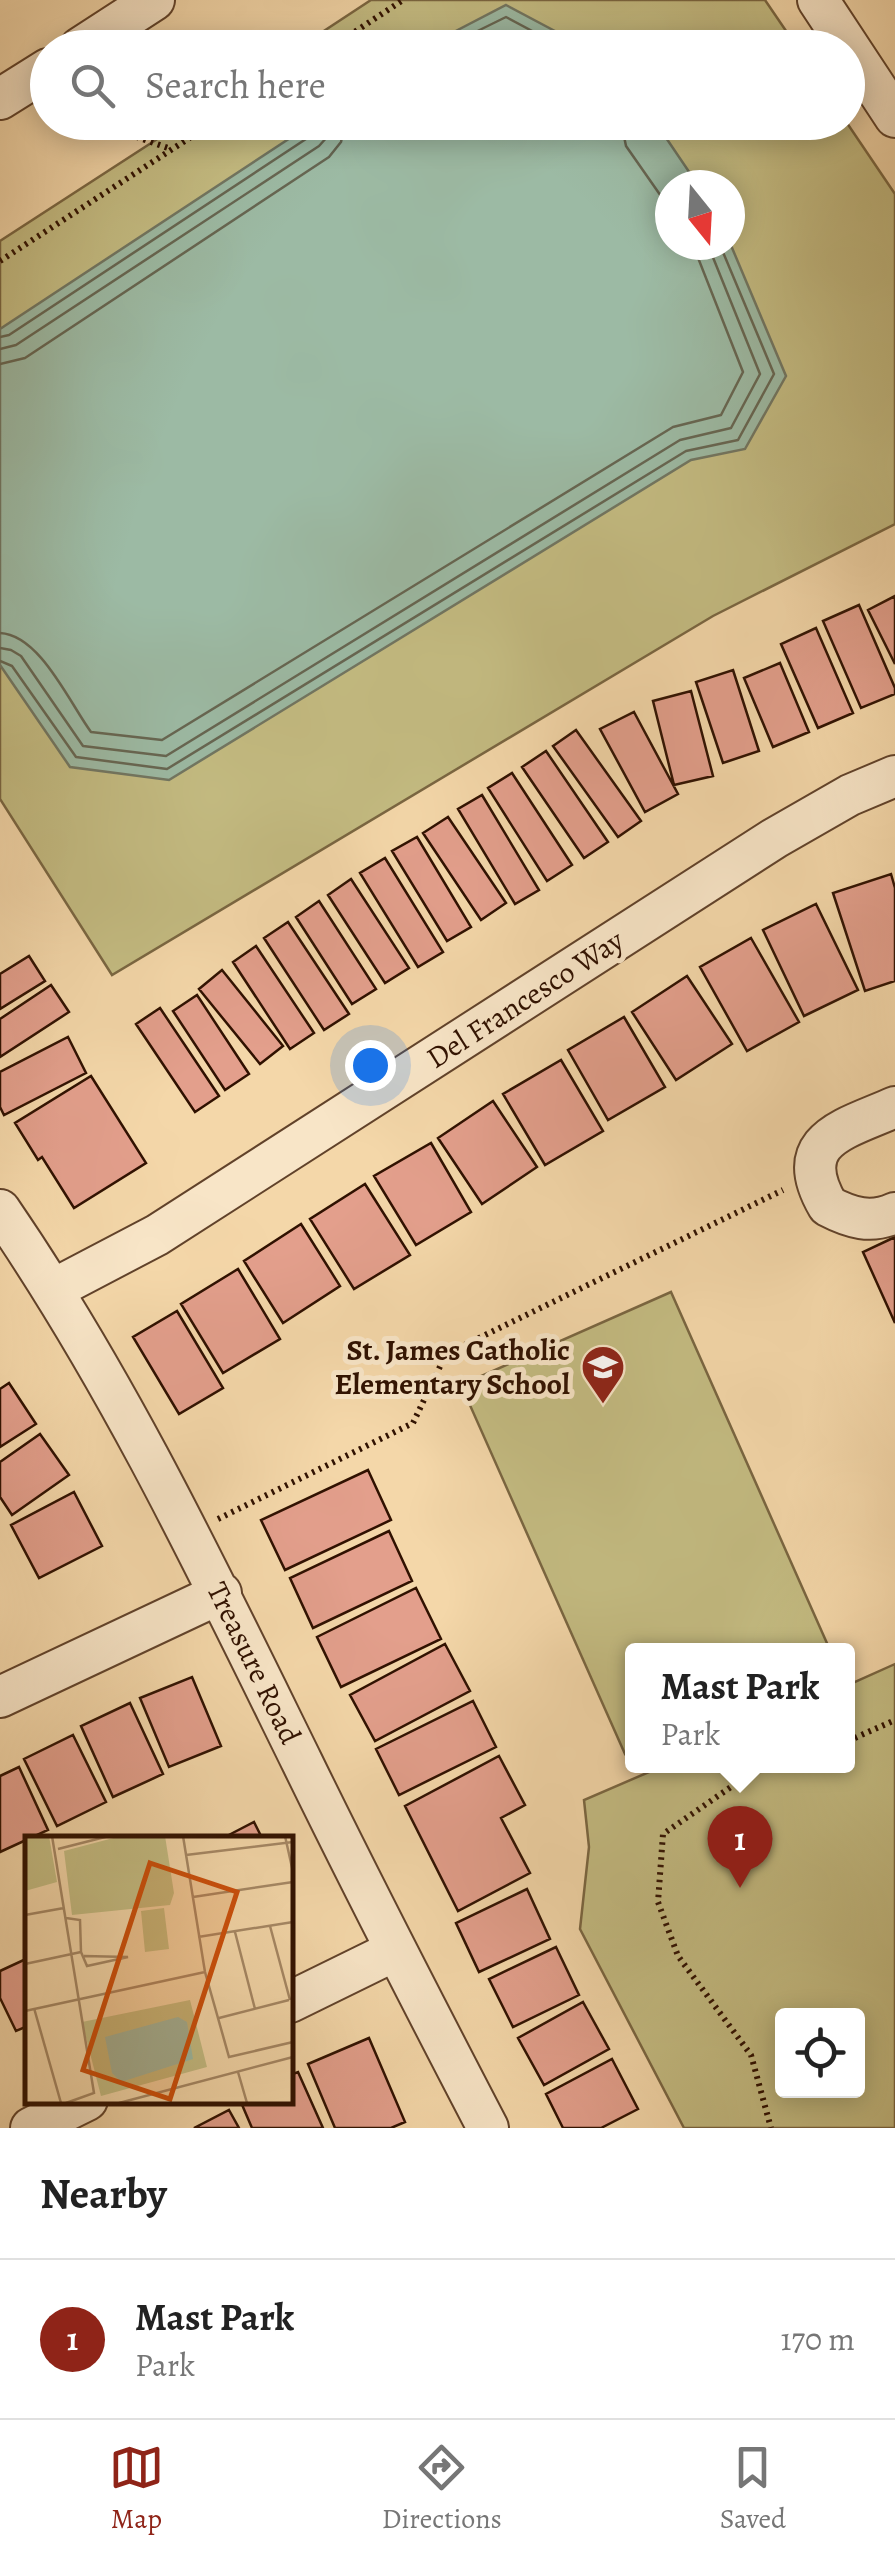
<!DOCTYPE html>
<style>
body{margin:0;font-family:Alegreya,serif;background:#f2f2f2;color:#222}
.controls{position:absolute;right:30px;bottom:30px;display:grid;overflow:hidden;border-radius:10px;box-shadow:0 5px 25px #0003}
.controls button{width:90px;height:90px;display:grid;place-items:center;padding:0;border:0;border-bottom:2px solid #e0e0e0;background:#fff;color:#222;font:50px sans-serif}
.compass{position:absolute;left:655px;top:170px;width:90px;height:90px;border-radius:50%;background:#fff;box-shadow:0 5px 25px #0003;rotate:162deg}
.you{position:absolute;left:370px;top:1065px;width:35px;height:35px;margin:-25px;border:8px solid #fff;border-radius:50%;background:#1a73e8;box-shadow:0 0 0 15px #1a73e833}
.badge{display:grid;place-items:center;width:65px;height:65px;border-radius:50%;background:#8f2418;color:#fff;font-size:32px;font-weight:700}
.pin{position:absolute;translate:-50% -82px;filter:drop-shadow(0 2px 5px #0008)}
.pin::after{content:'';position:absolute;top:52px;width:35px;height:30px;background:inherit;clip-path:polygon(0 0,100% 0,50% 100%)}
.popup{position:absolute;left:625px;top:1643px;width:230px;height:130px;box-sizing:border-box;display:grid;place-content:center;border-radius:10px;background:#fff;filter:drop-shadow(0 2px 8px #0005);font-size:32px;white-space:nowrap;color:#767676}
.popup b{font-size:38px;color:#222}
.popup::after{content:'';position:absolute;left:50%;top:100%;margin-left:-20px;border:20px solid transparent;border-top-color:#fff}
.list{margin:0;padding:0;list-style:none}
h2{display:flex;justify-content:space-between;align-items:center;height:130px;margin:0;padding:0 40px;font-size:42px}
h2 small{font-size:32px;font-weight:400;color:#767676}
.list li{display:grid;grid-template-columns:65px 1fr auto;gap:30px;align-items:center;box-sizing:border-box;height:160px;padding:0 40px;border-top:2px solid #e0e0e0}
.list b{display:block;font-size:38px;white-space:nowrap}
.list p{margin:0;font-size:32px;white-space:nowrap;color:#767676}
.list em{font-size:32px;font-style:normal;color:#767676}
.icon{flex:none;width:55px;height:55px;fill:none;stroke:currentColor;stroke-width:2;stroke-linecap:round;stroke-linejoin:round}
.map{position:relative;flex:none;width:895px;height:2128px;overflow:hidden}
.search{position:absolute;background:#fff;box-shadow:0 5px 25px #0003;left:30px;right:30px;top:30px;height:110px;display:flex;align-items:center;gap:25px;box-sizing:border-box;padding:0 35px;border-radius:55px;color:#767676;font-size:38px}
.sheet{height:290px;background:#fff}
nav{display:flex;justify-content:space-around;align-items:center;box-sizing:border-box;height:140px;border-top:2px solid #e0e0e0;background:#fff;font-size:28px;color:#767676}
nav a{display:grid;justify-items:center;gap:5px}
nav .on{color:#8f2418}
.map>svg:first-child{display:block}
.green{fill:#c4bc82;stroke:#7a6641;stroke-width:2.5;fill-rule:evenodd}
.water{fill:#9cbaa4;stroke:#717662;stroke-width:2.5}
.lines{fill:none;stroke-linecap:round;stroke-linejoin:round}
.shore{stroke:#666652;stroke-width:2.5}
.building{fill:#e39f8c;stroke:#301100;stroke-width:2.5}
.minor-casing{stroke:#61422a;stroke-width:44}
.path{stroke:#301100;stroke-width:6;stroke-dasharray:2.5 5;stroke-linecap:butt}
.minor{stroke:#f8e5c7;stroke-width:40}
.labels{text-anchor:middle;stroke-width:10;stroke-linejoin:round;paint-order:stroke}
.street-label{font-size:30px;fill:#301100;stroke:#f8e5c7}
.poi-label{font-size:30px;font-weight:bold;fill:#301100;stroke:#f8e5c7;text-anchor:end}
.inset-road{fill:none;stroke:#a68865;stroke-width:2.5}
.view{fill:#cc4e0a;fill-opacity:0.15;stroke:#cc4e0a;stroke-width:5}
.inset-edge{fill:none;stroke:#301100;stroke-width:5}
</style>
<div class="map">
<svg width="895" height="2128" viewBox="0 0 895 2128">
<rect width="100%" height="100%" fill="#f4d7a9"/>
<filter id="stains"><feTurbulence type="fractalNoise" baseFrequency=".002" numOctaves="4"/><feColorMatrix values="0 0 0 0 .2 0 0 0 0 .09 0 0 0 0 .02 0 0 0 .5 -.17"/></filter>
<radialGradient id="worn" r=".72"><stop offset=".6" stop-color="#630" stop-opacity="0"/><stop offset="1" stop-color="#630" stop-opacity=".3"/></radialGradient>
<path class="green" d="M371,0H765L797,47L298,48Z
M182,123H847L895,194V524L713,616L112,975L0,799V241ZM670,185H730V245H670Z
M671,1292L830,1650H632V1750L625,1754L461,1385Z
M895,1664V2128H684L580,1929L589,1847L584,1800L663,1766H848V1685ZM782,2016H858V2090H782Z"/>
<path class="water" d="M506,5L585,47H425Z
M313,123H656L698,185H670V245L730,243L786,376L745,449L691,460L169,780L70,767L0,665V329Z"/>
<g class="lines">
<path class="shore" d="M443,48L506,17L564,48
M621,122L626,146L670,209
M0,337L9,335L312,135L317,122
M0,349L16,345L319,146L328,136L330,122
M0,364L25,358L329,157L341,142L345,122
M0,633C40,635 69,702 91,732L162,740L673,427L721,415L743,372L693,245
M0,648L11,650L21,656L83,746L166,756L680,440L731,428L760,374L708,245
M0,661L12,666L76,757L167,769L686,451L738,440L774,374L720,245"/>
</g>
<path class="building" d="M895,596V664L868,610Z
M859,605L895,688V694L861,708L823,621Z
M816,628L853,713L818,728L781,644Z
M780,663L809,732L773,747L744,678Z
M733,670L759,751L723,763L696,682Z
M691,691L713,776L674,785L653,701Z
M634,712L678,794L645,812L600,729Z
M576,730L641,821L618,837L553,746Z
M546,751L608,842L584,858L522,767Z
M512,773L572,865L547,881L488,788Z
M482,795L539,890L515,904L458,809Z
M448,817L506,903L481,920L423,833Z
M417,837L471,927L447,941L392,851Z
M385,858L443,952L418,967L360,873Z
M891,874L895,888V981L865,991L833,893Z
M351,879L409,968L385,983L328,895Z
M319,901L376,989L352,1004L296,917Z
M816,904L858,990L804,1016L763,930Z
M288,922L349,1014L324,1030L264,938Z
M751,938L799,1022L747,1051L700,967Z
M256,946L314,1033L290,1049L233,962Z
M29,956L45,981L0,1009V974Z
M222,970L283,1046L260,1064L199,989Z
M687,976L732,1044L676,1080L632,1012Z
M51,985L69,1012L0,1057V1019Z
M197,995L249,1074L225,1090L173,1011Z
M160,1008L219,1096L195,1112L136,1024Z
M624,1017L665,1087L608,1120L568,1050Z
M68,1037L86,1073L4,1115L0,1107V1072Z
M561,1060L603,1131L545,1165L503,1094Z
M91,1076L146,1163L74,1208L42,1157L38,1160L15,1123Z
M493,1101L537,1167L482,1204L438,1138Z
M431,1143L471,1212L416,1245L374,1176Z
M365,1184L410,1255L354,1289L310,1219Z
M301,1224L340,1286L283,1323L244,1261Z
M895,1237V1323L863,1252Z
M238,1269L280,1339L223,1373L181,1304Z
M177,1311L223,1388L179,1414L133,1337Z
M9,1383L36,1424L0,1447V1389Z
M40,1434L69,1475L12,1515L0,1497V1462Z
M368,1470L391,1520L285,1570L261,1520Z
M74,1492L102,1546L39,1578L11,1525Z
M389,1531L412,1581L313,1628L290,1578Z
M416,1588L441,1639L341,1687L317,1637Z
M445,1644L470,1691L375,1741L350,1695Z
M192,1677L221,1746L169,1767L140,1698Z
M473,1701L496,1747L399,1795L376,1749Z
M130,1703L163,1774L113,1797L81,1726Z
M73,1735L106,1802L57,1826L24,1759Z
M499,1756L525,1805L501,1818L530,1873L458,1911L405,1806Z
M19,1767L48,1830L0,1852V1776Z
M254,1822L262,1838H223Z
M527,1889L550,1939L479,1972L456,1923Z
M556,1947L579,1995L513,2027L489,1979Z
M28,1958V2026L16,2031L0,1998V1971Z
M583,2002L609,2049L544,2085L518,2038Z
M369,2038L405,2122L391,2128H335L308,2064Z
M612,2059L638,2109L601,2128H563L546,2094Z
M298,2072L323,2128H252L240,2100H290V2075Z
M229,2110L239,2128H194Z"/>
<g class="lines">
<defs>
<path id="minor" d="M818,0L895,117
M80,48L154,0
M0,99L48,69
M895,1107C846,1129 789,1139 828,1206C851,1218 871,1224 895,1213
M0,1210C120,1385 209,1573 302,1762C362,1885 425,2007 488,2128
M54,1289L157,1235L775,838L850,795L895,776
M0,1697L221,1593
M290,2002L396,1950
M31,2128L87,2100"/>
</defs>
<use href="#minor" class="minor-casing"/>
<path class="path" d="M330,48L403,0
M94,122L171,149
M0,261L214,122
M218,1519L413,1423L446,1354L783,1190
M848,1741L895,1720
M769,1766L757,1769L663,1834L658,1902L678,1956L751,2055L771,2128"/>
<use href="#minor" class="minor"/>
</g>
<defs>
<symbol id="school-pin" viewBox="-11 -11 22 30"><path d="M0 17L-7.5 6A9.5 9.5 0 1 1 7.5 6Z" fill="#8f2418" stroke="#f8e5c7"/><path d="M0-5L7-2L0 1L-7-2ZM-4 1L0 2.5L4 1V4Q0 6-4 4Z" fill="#fff"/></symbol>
</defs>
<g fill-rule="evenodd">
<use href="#school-pin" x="578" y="1342" width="50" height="68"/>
</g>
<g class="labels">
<g class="street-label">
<text transform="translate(525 999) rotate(-33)" y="10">Del Francesco Way</text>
<text transform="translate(254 1663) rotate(64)" y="10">Treasure Road</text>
</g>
<g class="poi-label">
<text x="570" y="1360">St. James Catholic<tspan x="570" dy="34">Elementary School</tspan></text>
</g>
</g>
<g transform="translate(25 1836)">
<rect width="268" height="268" fill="#f4d7a9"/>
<path d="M0,0H24L32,46L0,55ZM96,0H140L149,57L145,69L47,79L39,15ZM139,72L144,113L120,116L116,75ZM165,164L182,231L76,260L57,186Z" fill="#c4bc82"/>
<path d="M153,181L162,186L168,223L96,246L87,237L80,201Z" fill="#9cbaa4"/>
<path class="inset-road" d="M27,0L69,257L41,267M158,0L180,136L204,221L268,206M260,0L268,36M33,13L84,0M161,19L268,6M168,61L268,46M0,79L39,72M41,82L55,84L56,116L62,130L103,121L59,120M245,90L265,164M210,96L230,173M173,101L268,86M0,128L56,116M9,172L36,267M0,175L180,136M194,182L264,164M213,236L222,267M94,267L268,221"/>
<path class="view" d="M125,27L212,56L145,263L58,234Z"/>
<rect width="268" height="268" class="inset-edge"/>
</g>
<rect width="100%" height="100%" filter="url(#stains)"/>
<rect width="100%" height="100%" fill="url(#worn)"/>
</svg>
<div class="controls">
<button><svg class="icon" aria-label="locate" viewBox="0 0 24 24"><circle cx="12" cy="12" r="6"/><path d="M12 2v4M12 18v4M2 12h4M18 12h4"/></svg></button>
</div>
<svg class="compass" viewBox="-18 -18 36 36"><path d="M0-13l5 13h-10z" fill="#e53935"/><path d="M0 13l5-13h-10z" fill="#767676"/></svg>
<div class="you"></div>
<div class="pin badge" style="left:740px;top:1888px">1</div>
<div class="popup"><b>Mast Park</b>Park</div>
<div class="search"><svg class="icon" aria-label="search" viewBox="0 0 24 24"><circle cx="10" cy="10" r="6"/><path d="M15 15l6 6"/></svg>Search here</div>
</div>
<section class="sheet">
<h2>Nearby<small></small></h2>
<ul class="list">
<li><span class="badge">1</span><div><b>Mast Park</b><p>Park</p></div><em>170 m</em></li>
</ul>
</section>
<nav>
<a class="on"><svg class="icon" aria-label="map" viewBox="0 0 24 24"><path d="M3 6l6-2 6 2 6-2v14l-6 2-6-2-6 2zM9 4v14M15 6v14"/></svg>Map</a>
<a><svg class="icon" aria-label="directions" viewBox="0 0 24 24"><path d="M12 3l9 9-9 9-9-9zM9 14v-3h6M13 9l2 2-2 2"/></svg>Directions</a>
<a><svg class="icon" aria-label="saved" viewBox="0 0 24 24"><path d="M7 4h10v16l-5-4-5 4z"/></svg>Saved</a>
</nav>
